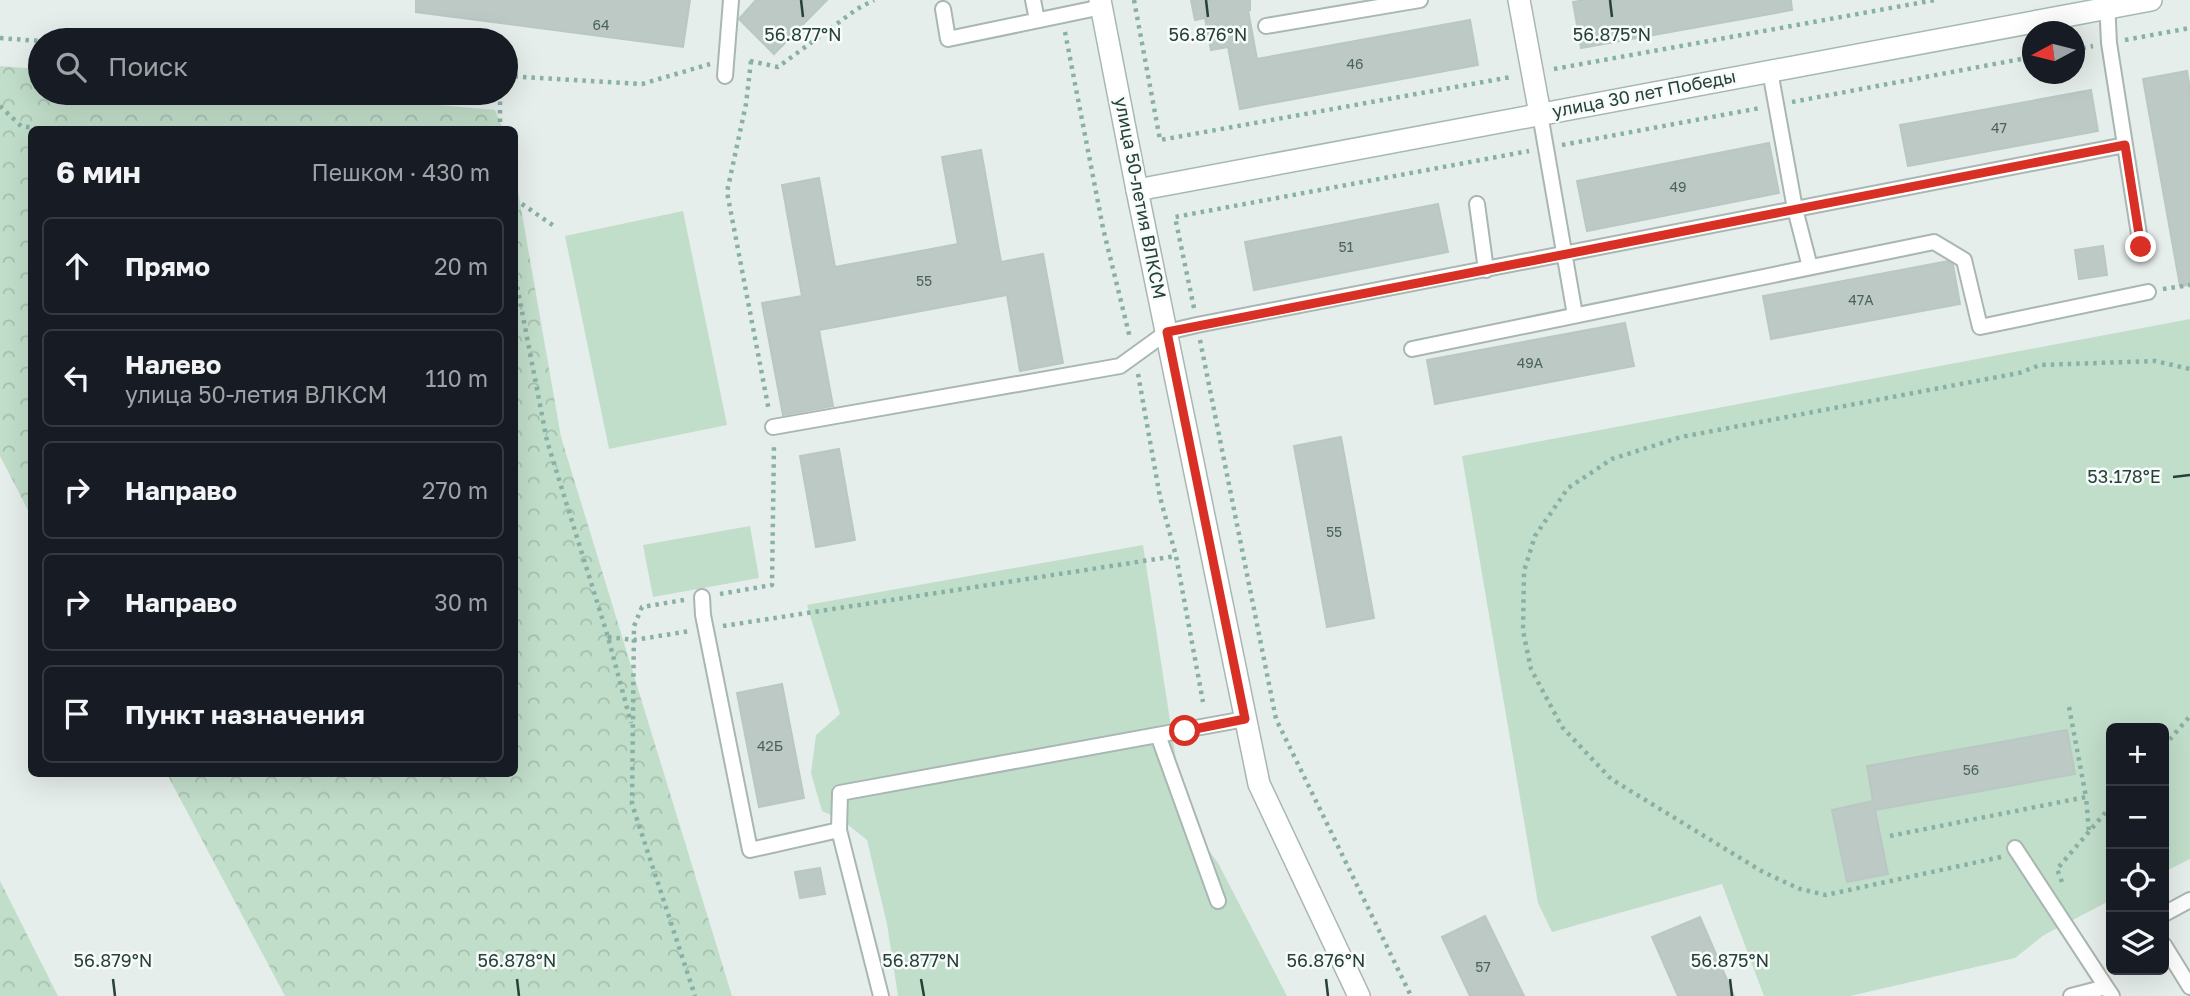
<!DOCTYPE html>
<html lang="ru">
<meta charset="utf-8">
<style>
body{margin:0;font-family:"Golos Text",sans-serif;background:#20242c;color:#f1f3f6}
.controls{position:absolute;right:21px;bottom:21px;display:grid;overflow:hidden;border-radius:10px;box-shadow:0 7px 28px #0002}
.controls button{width:63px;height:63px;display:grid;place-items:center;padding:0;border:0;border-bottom:2px solid #363941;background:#171b24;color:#f1f3f6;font:35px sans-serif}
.compass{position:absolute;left:2022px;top:21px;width:63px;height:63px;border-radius:50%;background:#171b24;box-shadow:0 7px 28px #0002;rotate:263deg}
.stop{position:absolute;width:21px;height:21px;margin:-16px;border:5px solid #d93025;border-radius:50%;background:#fff}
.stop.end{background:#d93025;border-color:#fff;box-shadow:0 2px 7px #0008}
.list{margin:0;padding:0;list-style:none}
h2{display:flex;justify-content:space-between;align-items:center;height:91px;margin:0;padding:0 28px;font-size:30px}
h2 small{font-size:23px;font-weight:400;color:#9ea1a6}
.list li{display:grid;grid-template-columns:46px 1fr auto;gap:21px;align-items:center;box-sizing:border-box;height:98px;margin:0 14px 14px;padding:0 14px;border:2px solid #363941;border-radius:10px}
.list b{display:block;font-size:26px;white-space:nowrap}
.list p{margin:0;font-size:23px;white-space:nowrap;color:#9ea1a6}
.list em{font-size:23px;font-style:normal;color:#9ea1a6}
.icon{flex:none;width:38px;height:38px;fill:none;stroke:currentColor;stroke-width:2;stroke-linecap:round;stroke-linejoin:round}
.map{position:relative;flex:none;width:2190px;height:996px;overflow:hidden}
.search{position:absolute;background:#171b24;box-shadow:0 7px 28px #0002;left:28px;top:28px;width:490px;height:77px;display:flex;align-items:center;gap:18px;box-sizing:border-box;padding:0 24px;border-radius:38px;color:#9ea1a6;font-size:26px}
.panel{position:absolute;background:#171b24;box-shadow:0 7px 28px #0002;left:28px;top:126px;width:490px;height:651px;border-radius:10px}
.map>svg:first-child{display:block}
.forest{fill:url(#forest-crowns)}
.park{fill:#c1deca}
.building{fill:#bcc9c4;stroke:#b9c8c2;stroke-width:2}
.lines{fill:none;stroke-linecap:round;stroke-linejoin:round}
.service-casing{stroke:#a9b6b2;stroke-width:18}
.minor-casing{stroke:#a9b6b2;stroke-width:24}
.secondary-casing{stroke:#a5b9b3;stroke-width:24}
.path{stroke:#89b0a5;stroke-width:4.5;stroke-dasharray:3.5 5;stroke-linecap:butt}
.service{stroke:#fff;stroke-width:14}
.minor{stroke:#fff;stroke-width:21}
.secondary{stroke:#fff;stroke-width:21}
.route{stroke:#d93025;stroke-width:9}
.ticks{fill:none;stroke:#26403a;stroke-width:2.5}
.labels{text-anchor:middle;stroke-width:5;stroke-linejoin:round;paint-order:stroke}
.number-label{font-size:14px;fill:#4c625c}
.street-label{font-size:18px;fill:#26403a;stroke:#f7fbf9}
.ticks-label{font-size:18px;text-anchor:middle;fill:#26403a;stroke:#f7fbf9;stroke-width:5;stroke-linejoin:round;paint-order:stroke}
</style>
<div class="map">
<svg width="2190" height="996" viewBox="0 0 2190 996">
<defs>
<pattern id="forest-crowns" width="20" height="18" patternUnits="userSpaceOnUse" patternTransform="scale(1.75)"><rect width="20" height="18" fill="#c1deca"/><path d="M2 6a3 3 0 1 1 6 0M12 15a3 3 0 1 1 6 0" fill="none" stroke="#a6c0ae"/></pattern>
</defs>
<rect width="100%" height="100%" fill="#e6eeeb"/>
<path class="forest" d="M0,66L40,69V93H301L495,110L503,129L32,130L31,516L0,456Z
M515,174L561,437L732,996H285L167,774H514Z
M0,881L58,996H0Z"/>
<path class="park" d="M683,211L727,425L609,449L565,236Z
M2190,319V859L2164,872V728H2111V900L2044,935L2015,958L1850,996H1764L1722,884L1552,932L1538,903L1462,456Z
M750,526L759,578L653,597L643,545Z
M1143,545L1185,818L1218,863L1287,996H898L887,924L867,840L841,819L822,811L811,773L816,735L840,714L807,605Z"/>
<path class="building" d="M416,0H690L683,47L416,12Z
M756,0H827L774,54L739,19Z
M1191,0H1250V10H1248L1257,59L1470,20L1478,65L1240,109L1228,47L1211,50L1205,18L1195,20Z
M1585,0H1791L1792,10L1581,48L1573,2Z
M2187,71L2190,89V285L2180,286L2143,79Z
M2091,90L2098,131L1908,166L1900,125Z
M1769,143L1779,193L1587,231L1577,181Z
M981,150L1001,262L1043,254L1063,363L1020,371L1007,295L819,330L833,406L783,415L762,303L802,296L782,185L819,178L835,267L958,244L942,157Z
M1438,204L1448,252L1254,290L1245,242Z
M2103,246L2107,275L2079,279L2075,250Z
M1948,261L1953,265L1960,304L1771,339L1763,296Z
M1625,323L1634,366L1435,404L1427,360Z
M1341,437L1374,618L1327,627L1294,446Z
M839,449L855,540L816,547L800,456Z
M782,684L804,798L759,807L737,693Z
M2067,730L2075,774L1875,810L1888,874L1847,882L1832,810L1873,801L1867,766Z
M820,868L825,894L800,898L795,872Z
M1485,916L1524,996H1470L1442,937Z
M1700,917L1734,996H1678L1652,937Z"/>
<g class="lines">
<defs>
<path id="service" d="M1033,0L1037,20
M2107,1L2109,43L2141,247
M943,9L948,39L1102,7
M1266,26L1420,0
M1770,71L1795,209L1810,267
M725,76L731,0
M1540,114L1575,315
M1477,204L1486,270
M1412,349L1934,242L1964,260L1980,327L2148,292
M773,427L1120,366L1167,332L1197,325L2125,145
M702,597L703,615L750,850L839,830L881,996
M1158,735L1218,901
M839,830L840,793L1245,719
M2015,848L2106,987
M2164,914L2190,900
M2164,945L2190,987
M2071,996L2106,987L2112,996"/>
<path id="minor" d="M1519,0L1540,114
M1137,190L1259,784L1359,996"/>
<path id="secondary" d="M1100,0L1137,190L2151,0"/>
</defs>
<use href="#service" class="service-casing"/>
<use href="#minor" class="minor-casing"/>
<use href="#secondary" class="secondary-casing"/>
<path class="path" d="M1134,0L1160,140L1511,77
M1065,32L1103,228L1130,338
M0,38L40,41
M2125,40L2190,28
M2074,50L2093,46
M750,61L778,67L857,9L874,0
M751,61L746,104L727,192L769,411
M1554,69L1935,0
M506,76L642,84L710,64
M500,93V130
M1792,102L2032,57
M0,106L21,126L49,130
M1562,145L1760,108
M514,201L519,202L554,226
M514,270L547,441L608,637L631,723
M2163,289L2190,285
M1194,308L1175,217L1529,151
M1200,340L1276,719L1411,996
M1138,374L1160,497L1176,556L1203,702
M720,594L772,585L774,444
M684,600L642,607L634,626L632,804L695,996
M723,626L1176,556
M608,637L634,640L690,631
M2069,707L2086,797
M2164,746L2190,716
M1890,836L2086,797L2089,832
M2001,857L1826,895L1800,889L1763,872L1611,779L1562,727L1531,669L1523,631L1524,571L1535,536L1568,488L1612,459L1681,437L2019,373L2040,365L2155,361L2190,369
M2062,882L2057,869L2111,806"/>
<use href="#service" class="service"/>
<use href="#minor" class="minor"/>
<use href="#secondary" class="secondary"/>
</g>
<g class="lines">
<path class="route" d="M1185,731L1245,719L1167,332L2125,145L2141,247"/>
</g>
<path class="ticks" d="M801,0L803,17M1206,0L1208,17M1610,0L1612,17M2173,477L2190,475M113,979L115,996M517,979L519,996M921,979L924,996M1326,979L1328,996M1730,979L1732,996"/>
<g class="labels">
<g class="number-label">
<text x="601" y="30">64</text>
<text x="1355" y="69">46</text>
<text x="1999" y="133">47</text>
<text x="1678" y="192">49</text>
<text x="1346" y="252">51</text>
<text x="924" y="286">55</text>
<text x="1861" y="305">47А</text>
<text x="1530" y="368">49А</text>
<text x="1334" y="537">55</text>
<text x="770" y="751">42Б</text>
<text x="1971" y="775">56</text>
<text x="1483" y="972">57</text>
</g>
<g class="street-label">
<text transform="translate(1644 94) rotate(-11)" y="6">улица 30 лет Победы</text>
<text transform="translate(1140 198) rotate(79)" y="6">улица 50-летия ВЛКСМ</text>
</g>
</g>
<g class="ticks-label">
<text x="803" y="41">56.877°N</text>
<text x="1208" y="41">56.876°N</text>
<text x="1612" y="41">56.875°N</text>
<text x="2124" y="483">53.178°E</text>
<text x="113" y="967">56.879°N</text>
<text x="517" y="967">56.878°N</text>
<text x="921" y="967">56.877°N</text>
<text x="1326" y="967">56.876°N</text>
<text x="1730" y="967">56.875°N</text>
</g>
</svg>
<div class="controls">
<button>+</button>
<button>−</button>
<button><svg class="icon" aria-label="locate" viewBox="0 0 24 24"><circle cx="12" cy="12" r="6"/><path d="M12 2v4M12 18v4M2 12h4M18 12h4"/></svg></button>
<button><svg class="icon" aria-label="layers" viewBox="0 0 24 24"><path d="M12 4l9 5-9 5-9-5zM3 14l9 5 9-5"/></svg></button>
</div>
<svg class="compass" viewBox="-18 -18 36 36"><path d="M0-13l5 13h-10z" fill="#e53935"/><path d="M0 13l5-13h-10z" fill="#9ea1a6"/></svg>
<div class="stop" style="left:1185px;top:731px"></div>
<div class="stop end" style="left:2141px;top:247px"></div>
<div class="search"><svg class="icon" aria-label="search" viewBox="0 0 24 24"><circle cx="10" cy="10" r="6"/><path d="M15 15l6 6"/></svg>Поиск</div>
<section class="panel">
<h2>6 мин<small>Пешком · 430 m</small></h2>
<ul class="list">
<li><svg class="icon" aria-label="ahead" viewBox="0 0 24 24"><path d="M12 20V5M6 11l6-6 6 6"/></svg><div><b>Прямо</b></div><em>20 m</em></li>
<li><svg class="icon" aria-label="left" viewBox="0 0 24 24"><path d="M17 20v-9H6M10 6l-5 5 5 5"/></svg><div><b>Налево</b><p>улица 50-летия ВЛКСМ</p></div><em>110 m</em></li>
<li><svg class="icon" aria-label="right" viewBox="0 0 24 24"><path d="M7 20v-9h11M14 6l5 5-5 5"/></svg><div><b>Направо</b></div><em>270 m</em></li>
<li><svg class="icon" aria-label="right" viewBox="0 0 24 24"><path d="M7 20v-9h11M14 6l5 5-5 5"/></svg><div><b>Направо</b></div><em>30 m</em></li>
<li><svg class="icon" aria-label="arrive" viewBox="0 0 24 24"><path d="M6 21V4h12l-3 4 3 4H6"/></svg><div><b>Пункт назначения</b></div></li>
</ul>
</section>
</div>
